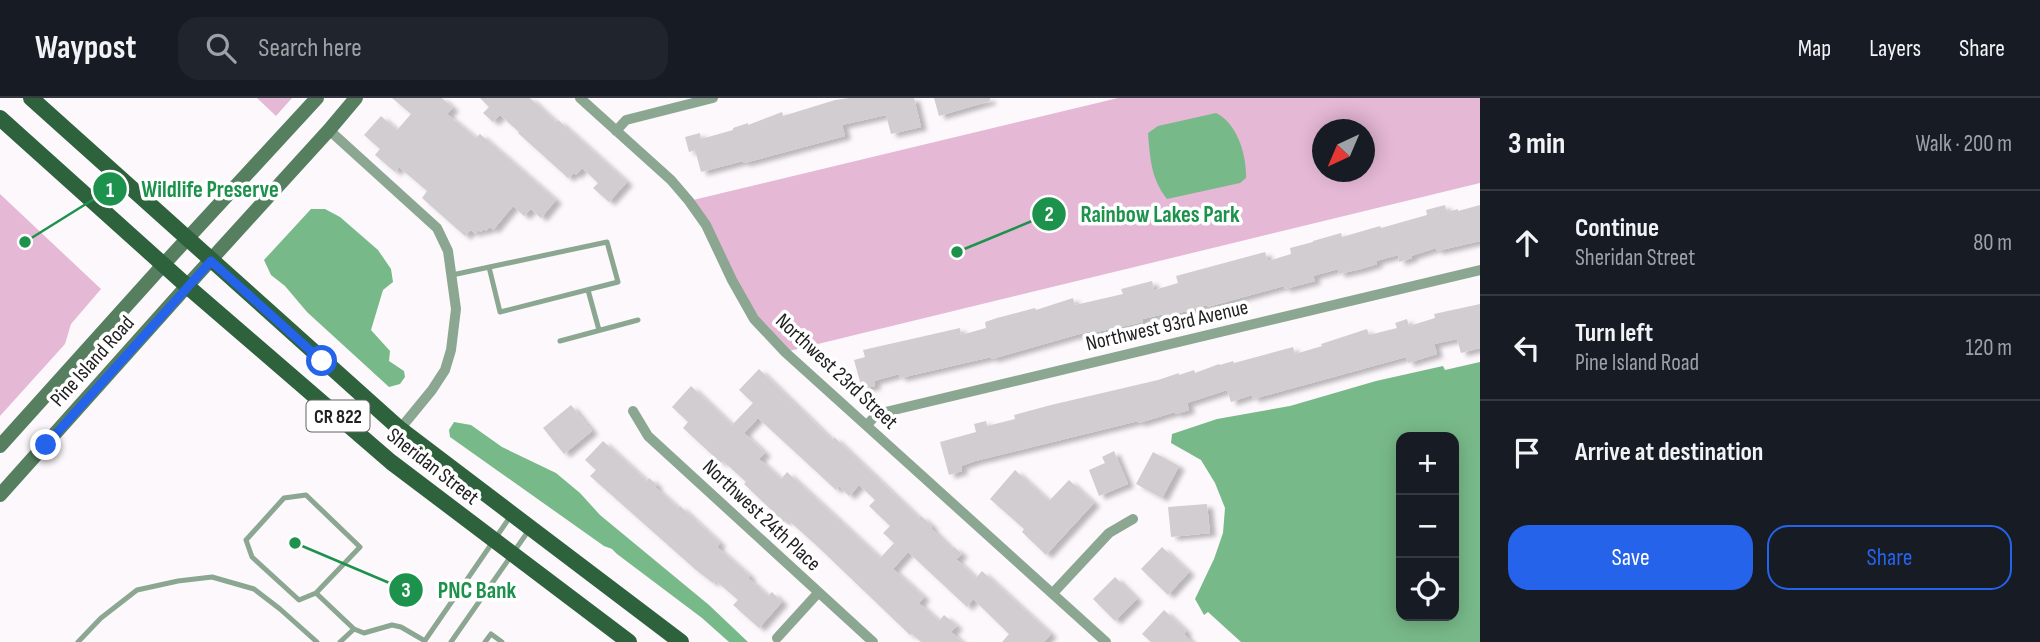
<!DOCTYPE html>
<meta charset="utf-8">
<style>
body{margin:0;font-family:"Sofia Sans Condensed",sans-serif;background:#20242c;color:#f1f3f6}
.controls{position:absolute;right:21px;bottom:21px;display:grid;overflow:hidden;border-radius:14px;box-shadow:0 4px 18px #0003}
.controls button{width:63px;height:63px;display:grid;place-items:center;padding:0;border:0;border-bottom:2px solid #363941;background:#171b24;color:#f1f3f6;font:35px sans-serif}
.compass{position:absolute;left:1312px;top:21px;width:63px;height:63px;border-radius:50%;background:#171b24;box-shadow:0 4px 18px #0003;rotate:224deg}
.stop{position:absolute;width:21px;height:21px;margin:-16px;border:5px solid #2563eb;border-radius:50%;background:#fff}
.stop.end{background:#2563eb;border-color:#fff;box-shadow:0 2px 7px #0008}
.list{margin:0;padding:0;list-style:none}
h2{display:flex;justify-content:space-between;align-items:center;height:91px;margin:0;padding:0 28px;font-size:30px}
h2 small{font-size:23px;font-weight:400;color:#9ea1a6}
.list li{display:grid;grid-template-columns:46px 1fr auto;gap:21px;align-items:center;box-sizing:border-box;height:105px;padding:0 28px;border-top:2px solid #363941}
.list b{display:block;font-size:26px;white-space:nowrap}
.list p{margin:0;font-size:23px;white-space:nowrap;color:#9ea1a6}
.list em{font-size:23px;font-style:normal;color:#9ea1a6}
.actions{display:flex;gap:14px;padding:21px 28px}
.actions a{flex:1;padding:16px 0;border:2px solid #2563eb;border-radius:21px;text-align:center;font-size:24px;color:#2563eb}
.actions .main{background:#2563eb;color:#fff}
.icon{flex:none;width:38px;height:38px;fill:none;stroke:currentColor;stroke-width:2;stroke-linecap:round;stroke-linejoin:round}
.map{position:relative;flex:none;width:1480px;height:544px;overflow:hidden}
header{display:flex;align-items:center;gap:42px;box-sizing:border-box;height:98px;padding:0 35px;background:#171b24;border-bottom:2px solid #363941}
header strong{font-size:33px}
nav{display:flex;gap:38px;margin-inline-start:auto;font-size:24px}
.search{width:490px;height:63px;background:#20242c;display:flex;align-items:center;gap:18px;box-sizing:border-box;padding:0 24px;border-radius:21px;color:#9ea1a6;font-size:26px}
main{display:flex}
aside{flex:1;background:#171b24}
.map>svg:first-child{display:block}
.green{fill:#e5b8d6;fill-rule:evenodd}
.water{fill:#78b989;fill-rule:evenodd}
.building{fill:#d2cdd0;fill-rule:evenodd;filter:url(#shadow)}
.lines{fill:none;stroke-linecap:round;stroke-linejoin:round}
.service{stroke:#8ba791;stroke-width:5}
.minor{stroke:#8ba791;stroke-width:10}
.secondary{stroke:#567f60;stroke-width:14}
.primary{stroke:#2d623d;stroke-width:16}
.route{stroke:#2563eb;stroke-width:9}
.labels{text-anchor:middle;stroke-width:7;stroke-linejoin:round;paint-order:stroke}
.shield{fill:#fff;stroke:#646364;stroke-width:2}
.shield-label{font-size:19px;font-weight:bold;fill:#222021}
.street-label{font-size:21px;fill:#222021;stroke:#fff}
.leader{fill:none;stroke:#1d924c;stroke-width:2.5}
.callout-dot{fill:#1d924c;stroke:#fff;stroke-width:2.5}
.mark-label{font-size:21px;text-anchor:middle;font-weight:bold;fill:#fff}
.callout-label{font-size:23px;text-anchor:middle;font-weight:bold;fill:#1d924c;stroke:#fff;stroke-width:7;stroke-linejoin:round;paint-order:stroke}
</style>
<header>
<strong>Waypost</strong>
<div class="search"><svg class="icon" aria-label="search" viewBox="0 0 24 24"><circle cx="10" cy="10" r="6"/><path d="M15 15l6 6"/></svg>Search here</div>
<nav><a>Map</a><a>Layers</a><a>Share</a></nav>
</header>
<main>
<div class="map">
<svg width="1480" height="544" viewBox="0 0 1480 544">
<defs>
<filter id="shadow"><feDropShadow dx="6" dy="3.5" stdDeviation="2" flood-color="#0004"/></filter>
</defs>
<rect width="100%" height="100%" fill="#fdf8fb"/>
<path class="green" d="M257,0H292L276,18Z
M1118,0H1480V85L785,254L765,234L689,103ZM1322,32H1364V74H1322Z
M0,96L101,191L71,226L65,246L0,318Z"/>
<path class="water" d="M1216,15C1237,25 1247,57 1246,80L1240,85L1167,101C1151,81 1150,60 1148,35L1158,28Z
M311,111H325L340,119L378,152L391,171L393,184L383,192L371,232L390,253L389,263L404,273L405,279L400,286L389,289L307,214L285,188L271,177L264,162Z
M1480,264V544H1241L1208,514L1204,517L1195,501L1214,461L1223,435L1225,410L1215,385L1201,362L1171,345L1172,336L1217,321L1290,308L1376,283L1443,268L1445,272ZM1454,339V518H1401V339Z
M454,324L471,327L502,349L556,375L580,395L600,417L709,507L748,544H729L702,520L617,456L612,451L604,448L450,339L449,332Z"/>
<path class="building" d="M392,0H442L453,10L447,16L476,40L480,36L556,102L541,120L531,111L524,118L513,108L493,132L490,129L486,133L484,131L481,134L478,132L475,136L471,132L465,138L422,100L427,93L399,69L395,74L375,57L380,51L364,37L381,18L397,32L411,16Z
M480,0H530L556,24L558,22L627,84L609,104L593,90L598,85L582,70L576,77L574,75L568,80L518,35L519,34L500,17L493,24L483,15L489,9Z
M849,0H914L921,29L891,36L886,17L842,27L845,38L744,65L743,63L701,74L695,52L689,54L685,39L700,35L701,41L733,32V30L748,25V27L782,14L783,18L835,2Z
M934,0H990V3L939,18Z
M1445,107L1447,114L1458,111V113L1480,107V143L1437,153L1436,150L1411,158L1412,160L1399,164L1398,157L1376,163L1377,166L1361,171L1339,176L1338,171L1313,178L1315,183L1285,191L1284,188L1207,209V207L1169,218L1168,215L1143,221V224L1130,227L1091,235L1090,233L992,261L991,259L900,280L899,276L874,283L875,288L862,291L854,262L865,259L863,252L960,230L961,237L986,230L985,224L997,220L1035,210L1036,212L1073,200L1075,207L1123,196L1121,191L1152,183L1154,192L1178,185L1176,178L1265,154L1268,163L1291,156L1290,150L1313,144V143L1341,135L1342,139L1380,128L1381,130L1427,117L1426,112Z
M1480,206V250L1461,255L1457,241L1434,246L1437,256L1408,265L1406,259L1253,301L1252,297L1231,304L1227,292L1187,305L1189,312L1176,316L1175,314L1139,325L1138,323L975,363L961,368L962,373L949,377L940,344L976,334L974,326L986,323L987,328L1015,321L1014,317L1051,307L1158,282L1179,275V277L1194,272L1195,275L1219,266L1220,267L1233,263L1234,265L1293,249L1295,256L1322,248L1321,246L1367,231L1369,237L1397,230L1395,225L1407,221L1409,228L1435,220L1434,216Z
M759,271L832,342L834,339L919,420L921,418L932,428L931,430L952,451L954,449L962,456L956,461L976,480L982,473L1051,536L1044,544H1002L1009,536L973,501L967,509L908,454L893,471L924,499L919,505L939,523L944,517L957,528L951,534L962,544H921L912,536L910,537L817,448L787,421L784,424L744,386L746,384L723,363L721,365L683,330L688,324L672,309L691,288L732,327L753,305L739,292ZM758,320L836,392L839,388L849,398L859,387L875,402L869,408L890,428L883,435L894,445L880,460L787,374L781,381L759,361L765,355L744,335Z
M571,307L592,333L564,356L543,330Z
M603,343L647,383L649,380L657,387L655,389L678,410L680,408L720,445L717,449L750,478L748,480L768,498L772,494L782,504L759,530L733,507L738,502L715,482L713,485L696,472L590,378L596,372L585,362Z
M1114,353L1128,386L1099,398L1089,372L1105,365L1102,359Z
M1153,354L1179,368L1162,400L1136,386Z
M1015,372L1049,403L1069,382L1094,405L1046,457L1022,434L1024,431L990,401Z
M1207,406L1210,435L1171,439L1168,409Z
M1162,449L1189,474L1168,497L1141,471Z
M1115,479L1137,501L1115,523L1093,501Z
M1164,512L1186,533L1184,536L1192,544H1151L1142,536Z"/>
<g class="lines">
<path class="service" d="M452,177L607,144L618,184L500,214L489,169
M588,192L599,232
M560,243L638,222
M306,397L360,449L316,495L299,502L252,459L246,442L284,400Z
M316,495L354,531L364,535L392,527L401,529L425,543
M78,544L101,520L137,492L178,483L212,479L254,491L280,511L317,544
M340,544L354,531
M424,544L510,419
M451,544L529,432
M485,544L491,536L502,544"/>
<path class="minor" d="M580,0L671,82L689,103L706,127L732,182L754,221L785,254L1106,544
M329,32L437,130L448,153L456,211L451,252L445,272L432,292L400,331
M616,33L626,22L713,0
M633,313L648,338L873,544
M867,327L877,316L1480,172
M1053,495L1109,435L1133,421
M777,540L818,495"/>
<path class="secondary" d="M0,348L163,167L317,0
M0,397L187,188L329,32L356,0"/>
<path class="primary" d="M31,0L400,331L681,544
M0,20L187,188L391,364L629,544"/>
</g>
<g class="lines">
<path class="route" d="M46,347L211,163L322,263"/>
</g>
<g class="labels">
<rect class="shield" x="306.5" y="302.5" width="63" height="31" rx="5"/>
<g class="shield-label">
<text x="338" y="325">CR 822</text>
</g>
<g class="street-label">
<text transform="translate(1167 227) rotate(-13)" y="7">Northwest 93rd Avenue</text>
<text transform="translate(92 263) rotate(-48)" y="7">Pine Island Road</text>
<text transform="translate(837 273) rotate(43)" y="7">Northwest 23rd Street</text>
<text transform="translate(433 368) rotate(38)" y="7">Sheridan Street</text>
<text transform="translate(762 417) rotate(43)" y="7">Northwest 24th Place</text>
</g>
</g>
<path class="leader" d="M25 144L110 91M957 154L1049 116M295 445L406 492"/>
<g class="callout-dot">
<circle cx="25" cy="144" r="7"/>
<circle cx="957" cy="154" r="7"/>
<circle cx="295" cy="445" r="7"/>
<circle cx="110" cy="91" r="18"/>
<circle cx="1049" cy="116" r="18"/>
<circle cx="406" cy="492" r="18"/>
</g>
<g class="mark-label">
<text x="110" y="99">1</text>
<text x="1049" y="123">2</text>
<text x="406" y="499">3</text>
</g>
<g class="callout-label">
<text x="210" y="99">Wildlife Preserve</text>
<text x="1160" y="124">Rainbow Lakes Park</text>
<text x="477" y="500">PNC Bank</text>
</g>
</svg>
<div class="controls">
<button>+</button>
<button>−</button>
<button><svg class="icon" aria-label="locate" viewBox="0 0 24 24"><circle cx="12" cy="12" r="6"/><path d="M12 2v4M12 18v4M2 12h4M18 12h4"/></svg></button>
</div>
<svg class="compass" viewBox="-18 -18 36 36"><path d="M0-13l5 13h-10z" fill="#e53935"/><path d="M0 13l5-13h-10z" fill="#9ea1a6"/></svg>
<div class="stop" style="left:322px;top:263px"></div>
<div class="stop end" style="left:46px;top:347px"></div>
</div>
<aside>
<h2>3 min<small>Walk · 200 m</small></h2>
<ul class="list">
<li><svg class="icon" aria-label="ahead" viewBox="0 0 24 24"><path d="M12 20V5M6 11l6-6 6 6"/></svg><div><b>Continue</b><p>Sheridan Street</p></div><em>80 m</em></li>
<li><svg class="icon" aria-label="left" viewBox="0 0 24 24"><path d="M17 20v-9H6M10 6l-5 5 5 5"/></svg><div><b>Turn left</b><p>Pine Island Road</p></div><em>120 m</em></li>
<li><svg class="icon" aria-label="arrive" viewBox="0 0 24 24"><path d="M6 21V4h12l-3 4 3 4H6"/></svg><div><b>Arrive at destination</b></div></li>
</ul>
<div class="actions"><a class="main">Save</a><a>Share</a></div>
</aside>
</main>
